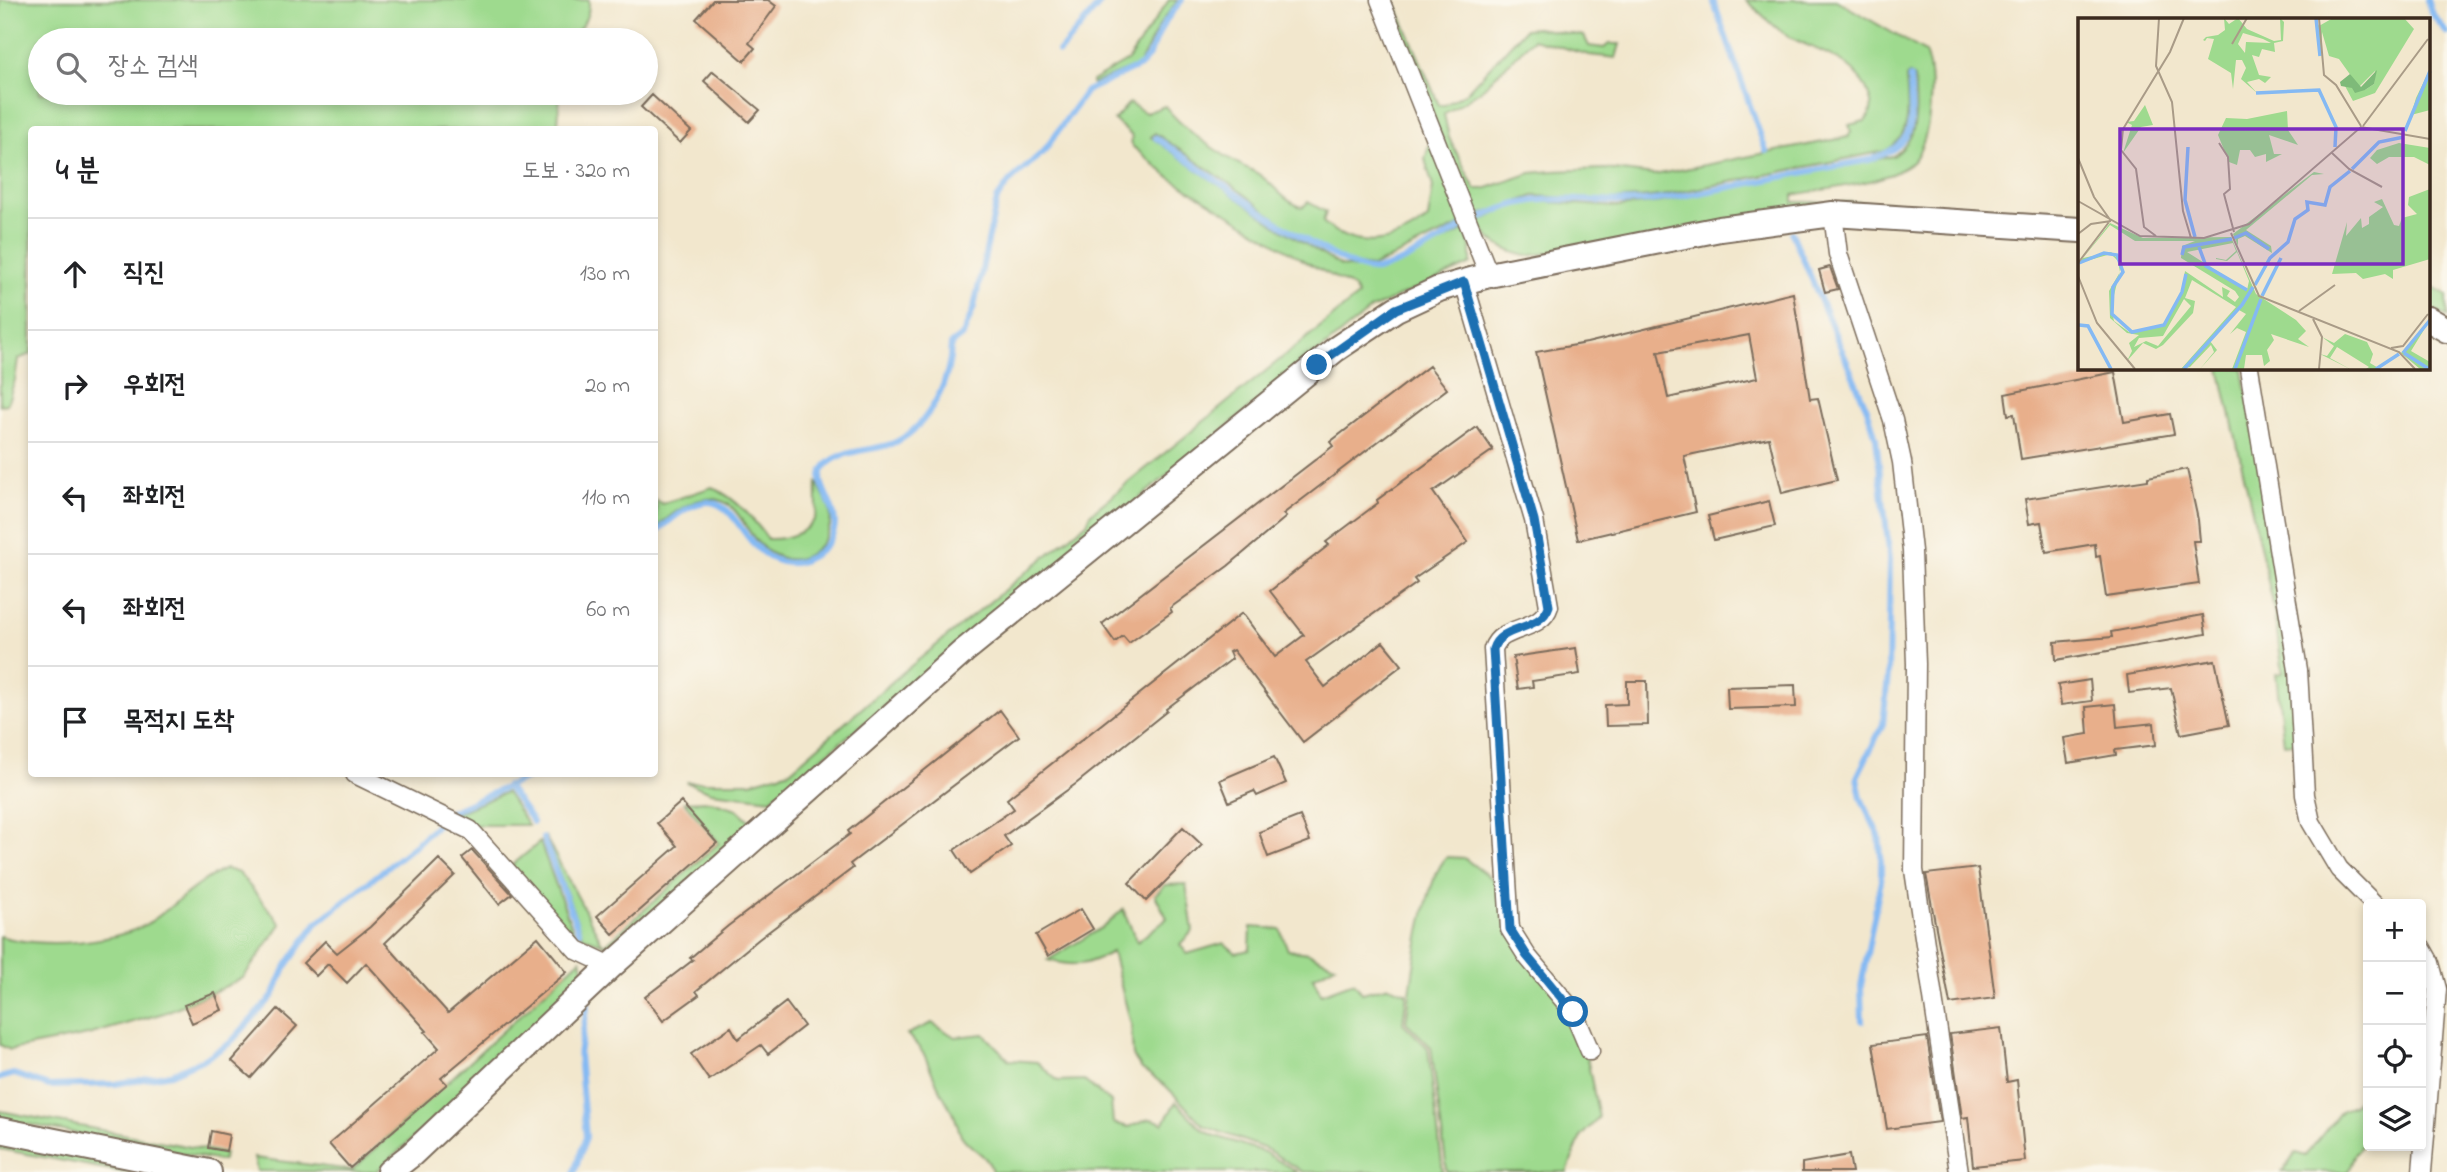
<!DOCTYPE html>
<html lang="ko">
<meta charset="utf-8">
<style>
body{margin:0;font-family:"Indie Flower","Poor Story",sans-serif;background:#f6f6f6;color:#202124}
.controls{position:absolute;right:21px;bottom:21px;display:grid;overflow:hidden;border-radius:7px;box-shadow:0 4px 10px #0003}
.controls button{width:63px;height:63px;display:grid;place-items:center;padding:0;border:0;border-bottom:2px solid #e0e0e0;background:#fff;color:#202124;font:35px sans-serif}
.stop{position:absolute;width:21px;height:21px;margin:-16px;border:5px solid #1f6fb2;border-radius:50%;background:#fff}
.stop.end{background:#1f6fb2;border-color:#fff;box-shadow:0 2px 7px #0008}
.list{margin:0;padding:0;list-style:none}
h2{display:flex;justify-content:space-between;align-items:center;height:91px;margin:0;padding:0 28px;font-size:30px}
h2 small{font-size:23px;font-weight:400;color:#757577}
.list li{display:grid;grid-template-columns:46px 1fr auto;gap:21px;align-items:center;box-sizing:border-box;height:112px;padding:0 28px;border-top:2px solid #e0e0e0}
.list b{display:block;font-size:26px;white-space:nowrap}
.list em{font-size:23px;font-style:normal;color:#757577}
.icon{flex:none;width:38px;height:38px;fill:none;stroke:currentColor;stroke-width:2;stroke-linecap:round;stroke-linejoin:round}
.map{position:relative;flex:none;width:2447px;height:1172px;overflow:hidden}
.search{position:absolute;background:#fff;box-shadow:0 4px 10px #0003;left:28px;top:28px;width:630px;height:77px;display:flex;align-items:center;gap:18px;box-sizing:border-box;padding:0 24px;border-radius:38px;color:#757577;font-size:26px}
.panel{position:absolute;background:#fff;box-shadow:0 4px 10px #0003;left:28px;top:126px;width:630px;height:651px;border-radius:7px}
.map>svg:first-child{display:block}
.green{fill:#9eda8e;stroke:#6c8256;stroke-width:2}
.lines{fill:none;stroke-linecap:round;stroke-linejoin:round}
.stream{stroke:#84b9f3;stroke-width:6}
.building{fill:#e8af8b;fill-rule:evenodd}
.minor-casing{stroke:#7b6c5b;stroke-width:21}
.secondary-casing{stroke:#7b6c5b;stroke-width:28}
.minor{stroke:#fff;stroke-width:18}
.secondary{stroke:#fff;stroke-width:24}
.route{stroke:#1f6fb2;stroke-width:9}
.inset-river{fill:none;stroke:#84b9f3;stroke-width:3.5}
.inset-road{fill:none;stroke:#a99b87;stroke-width:2}
.view{fill:#7b2cbf;fill-opacity:0.15;stroke:#7b2cbf;stroke-width:3.5}
.inset-edge{fill:none;stroke:#3b2a1e;stroke-width:3.5}
</style>
<div class="map">
<svg width="2447" height="1172" viewBox="0 0 2447 1172">
<rect width="100%" height="100%" fill="#fbf7ec"/>
<filter id="ink" filterUnits="userSpaceOnUse"><feTurbulence type="fractalNoise" baseFrequency=".0143" numOctaves="2"/><feDisplacementMap in="SourceGraphic" scale="14" xChannelSelector="R" yChannelSelector="G"/><feConvolveMatrix kernelMatrix="1 2 1 2 8 2 1 2 1" color-interpolation-filters="sRGB"/></filter>
<filter id="wash" filterUnits="userSpaceOnUse"><feTurbulence type="fractalNoise" baseFrequency=".00686" numOctaves="4" result="noise"/><feDisplacementMap in="SourceGraphic" scale="28" xChannelSelector="R" yChannelSelector="G"/><feGaussianBlur stdDeviation="1.57" result="paint"/><feColorMatrix in="noise" values="0 0 0 0 0 0 0 0 0 0 0 0 0 0 0 0 0 1.4 0 .05"/><feComposite in="paint" operator="in"/></filter>
<g filter="url(#wash)">
<rect width="100%" height="100%" fill="#f2e7cd"/>
<path class="green" d="M0,0H589C590,19 581,28 568,40H40V93H560L558,124L557,130H32L31,354L18,359L15,380L7,404L0,405Z
M1169,0H1178L1160,24L1139,65L1092,84V81L1128,60Z
M1386,0H1394L1439,105H1445L1467,92L1525,29L1537,28L1584,36L1589,46L1604,48L1609,44H1620L1616,58L1589,55L1533,39L1480,91L1444,114L1449,138L1475,189H1484L1531,173L1553,171L1605,169L1654,175L1848,137L1851,131L1849,125L1865,121C1872,114 1873,105 1869,96C1857,58 1817,52 1788,36C1772,26 1760,12 1746,0H1836L1925,52C1933,74 1931,93 1929,116C1927,130 1922,151 1913,161C1892,183 1823,189 1793,195V202H1884L2079,215V222L1897,209L1526,256C1504,251 1489,242 1477,222L1511,207L1535,201L1617,207L1662,202L1893,156C1921,138 1916,107 1914,78L1909,74L1906,78C1908,106 1914,135 1885,151L1660,196L1612,200L1534,196L1474,217Z
M1129,103L1146,113L1165,106C1182,128 1213,149 1237,163C1245,168 1254,170 1261,176C1275,186 1285,203 1303,207L1308,202L1326,212L1323,222C1355,252 1394,245 1428,219L1433,187L1425,159L1430,142L1463,224L1372,267C1328,265 1270,213 1234,187C1208,169 1181,151 1155,133L1151,137L1283,230L1341,266L1381,271L1465,230L1471,250V264L1371,309L771,799L711,792L686,782H751L790,771L901,674L1087,523L1091,513L1358,296L1354,288L1306,262L1169,177L1131,145L1132,136L1114,120Z
M2428,284L2447,295V317L2428,307Z
M2220,368H2243L2293,674L2295,743L2284,744L2276,674L2283,673L2272,599Z
M817,481C820,492 828,500 830,511C835,535 812,563 786,559C745,551 747,504 715,499C694,496 669,515 655,530L657,500L662,504L712,487C737,499 752,517 768,539C783,540 811,533 816,515C818,506 816,492 817,481Z
M506,792L528,825H471L454,814Z
M711,801L737,809L752,823L616,948L583,937L545,836L604,946L719,843L684,802Z
M540,842L575,936L511,866Z
M1447,857L1464,858L1503,887L1504,921L1558,998L1586,1053L1599,1118L1581,1136L1567,1172H1447L1431,1047L1406,1022C1411,988 1423,879 1447,857Z
M226,869L239,873L281,924L243,978L222,988L164,1013L88,1035L10,1050L0,1045V936C39,949 122,944 156,918C179,901 198,881 226,869Z
M1186,884L1193,931L1180,944L1187,954L1224,943L1236,953L1250,950L1251,927L1280,929L1288,950L1308,953L1335,965L1313,977L1321,994L1354,982L1362,993L1389,986L1407,993L1403,1023L1428,1048L1443,1172H1303L1266,1149L1204,1126L1166,1086L1142,1069L1133,1056L1131,1024L1112,952C1087,965 1077,968 1048,960L1106,925L1123,909L1137,942L1167,918L1155,895L1165,885Z
M581,959L586,980L376,1172L257,1171L254,1158L352,1170Z
M932,1023L955,1037L984,1034L1009,1060L1037,1062L1058,1081L1083,1080L1111,1102L1113,1123L1129,1127C1144,1122 1148,1114 1163,1124L1176,1102L1202,1129L1213,1135L1264,1152L1297,1172H992C989,1154 970,1150 961,1135C957,1127 956,1116 951,1109C941,1094 934,1077 927,1061C924,1051 914,1042 907,1034Z
M2368,1088V1138L2355,1153L2348,1172H2282L2296,1153L2305,1156L2341,1111L2355,1104Z
M0,1111L207,1150L225,1154L222,1161L0,1119Z
M0,1137L172,1172H122L0,1149Z"/>
<g class="lines">
<path class="stream" d="M1713,0L1766,151
M2427,0L2431,12L2447,33
M1059,52L1103,0
M1156,138C1192,162 1343,276 1376,270C1406,264 1437,241 1463,227
M1472,223C1546,180 1588,211 1664,199C1732,188 1801,172 1869,160C1918,144 1912,124 1910,78
M1792,233L1867,409L1876,438L1890,560L1888,676L1883,724L1857,777L1861,798L1879,836L1881,855V880L1861,986L1862,1021
M654,535C742,448 728,560 789,563C798,564 811,558 818,552C859,519 811,491 823,470C835,448 876,452 896,442C930,425 951,379 951,344L963,335L974,307L997,199L1010,181L1044,151L1086,91L1140,66L1148,57L1164,23L1182,0
M507,786L533,822
M450,812L536,774
M543,838L579,932
M0,1078L14,1074L49,1086L115,1084L171,1074L206,1058L230,1043L273,996L285,968L316,924L414,846L437,824
M574,1172L586,1137L579,1054L588,1004"/>
</g>
<g id="blocks">
<path class="building" d="M713,0H768L776,6L749,43L755,48L744,61L696,19Z
M713,71L760,110L749,122L704,81Z
M652,95L691,131L680,143L641,107Z
M1830,267L1838,289L1825,292L1819,270Z
M1793,293L1810,399L1818,398L1837,480L1782,493L1769,438L1684,456L1696,512L1578,540L1536,352L1587,343ZM1749,335L1757,378L1668,398L1658,352Z
M1429,366L1447,389L1283,514L1286,517L1228,566L1170,608L1172,612L1129,643L1123,636L1115,642L1102,624L1333,446L1330,442Z
M2115,372L2124,422L2170,414L2174,434L2021,459L2014,414L2008,415L2005,394Z
M1477,427L1493,450L1433,492L1468,542L1414,579L1417,583L1306,662L1325,687L1383,642L1402,665L1303,742L1233,650L1229,652L1232,659L1166,709L1167,711L1077,783L1004,836L1011,846L970,874L954,850L1014,809L1007,799L1242,613L1275,657L1304,635L1270,591L1329,545L1326,542L1378,503L1377,500Z
M2187,469L2198,520L2200,541H2193L2199,584L2106,597L2100,556L2096,557L2095,544L2046,552L2041,522L2029,524L2025,499L2148,480V477Z
M1769,501L1775,526L1714,540L1708,516Z
M2203,615L2206,634L2056,660L2055,642L2112,637L2111,632Z
M1576,648L1580,674L1532,681L1533,687L1518,689L1513,657Z
M2215,660L2229,725L2181,734L2171,688L2129,693L2127,675Z
M2090,680L2092,701L2061,705L2058,685Z
M1627,681H1647L1648,725L1606,726L1605,705L1627,704Z
M1795,685L1796,707L1728,709L1727,687Z
M2115,704L2117,727L2154,723L2156,745L2115,750L2116,755L2068,763L2064,738L2088,734L2086,707Z
M1000,710L1019,736L850,864L853,868L759,939L696,991L699,995L663,1021L645,997L693,960L690,958L728,926L850,834L848,831Z
M1274,757L1286,783L1257,796L1254,791L1229,802L1220,780Z
M681,802L717,843L613,934L597,916L677,846L657,823Z
M1300,816L1310,841L1268,857L1259,832Z
M1183,827L1202,845L1146,901L1129,883Z
M472,850L512,894L499,904L462,858Z
M439,859L455,875L385,943L448,1013L538,937L567,972L441,1078L447,1084L350,1168L329,1144L439,1048L425,1032L427,1031L366,963L347,983L328,964L316,976L303,963L325,941L337,953L370,927Z
M1978,868L1995,998L1950,1004L1926,874Z
M1081,909L1093,929L1048,956L1036,935Z
M215,993L222,1010L192,1023L184,1005Z
M786,1002L804,1026L768,1054L761,1045L709,1080L691,1054L731,1027L738,1039Z
M278,1009L297,1026L251,1078L232,1061Z
M2001,1028L2007,1082L2017,1080L2025,1161L1973,1166L1968,1117L1962,1118L1950,1034Z
M1927,1037L1940,1122L1887,1129L1873,1044Z
M211,1131L229,1135L226,1151L208,1148Z
M1849,1155L1852,1172H1802V1163Z"/>
</g>
</g>
<g filter="url(#ink)">
<use href="#blocks" fill-opacity="0" stroke="#7b6c5b" stroke-width="2"/>
<g class="lines">
<defs>
<path id="minor" d="M1380,0L1489,275
M1833,214L1838,254L1893,420L1902,462L1912,551L1916,664L1914,870L1959,1172
M1464,282L1534,520L1549,606C1541,633 1501,624 1493,649L1510,929L1527,956L1573,1011L1590,1051
M2249,368L2298,670L2305,795L2311,822L2339,869L2374,904
M355,774L470,830L577,950L611,966
M2421,947L2430,963L2437,989L2422,1172"/>
<path id="secondary" d="M2428,319L2447,330
M0,1130L209,1172
M389,1172L411,1155L611,966L964,651L1336,349L1396,309L1439,289L1489,275L1720,229L1833,214L2080,230"/>
</defs>
<use href="#minor" class="minor-casing"/>
<use href="#secondary" class="secondary-casing"/>
<use href="#minor" class="minor"/>
<use href="#secondary" class="secondary"/>
</g>
</g>
<g class="lines" filter="url(#ink)">
<path class="route" d="M1317,365L1396,309L1464,282L1534,520L1549,606C1541,632 1500,624 1493,649L1510,929L1527,956L1573,1012"/>
</g>
<g transform="translate(2078 18)">
<rect width="352" height="352" fill="#f2e7cd"/>
<path d="M146,0L151,6L160,0L169,11L196,23L203,22L202,0L206,4L205,23L196,25L197,34L184,31L181,39L174,37L181,57L193,59L187,65L181,61L169,64L179,75L163,61L168,50L164,42H158L155,71L153,55L130,41L136,21L129,20L127,23L125,22L128,19L140,17L147,12ZM165,15L185,21L193,25L168,24L167,35L160,26ZM255,0H326L336,11L297,75L275,83L267,68L287,72L296,66L297,53L281,69L261,41L251,38L244,14L242,39L239,4L241,8ZM352,51V92L333,97L338,80ZM67,87L75,107L63,109L45,135L54,107L48,104L56,103ZM209,93L210,112L220,127L191,117L196,136H204L188,144V136L177,139L172,132H162L159,147L151,144L140,117L148,100L169,101ZM321,125L352,130V147L336,139H311L299,146L292,140L299,132ZM236,154L246,156L234,157L168,212L193,228L194,235L167,218L160,221V228L155,216ZM352,171V241L315,252V261L307,256L285,261L278,255L254,256L269,204L268,218L283,200L284,210L291,206V199L305,189L296,184L304,181L316,207L321,208L324,200L339,196L330,187L331,179ZM32,205L65,220L153,219L178,276L218,302L228,313L220,321L231,329L193,316L196,322L189,332L192,343L186,348L184,337H168L166,351H154L168,314L159,310L152,316L168,296L161,292L132,323L139,332L122,351L136,334L133,327L112,349L103,351L158,289L114,262L107,280L117,283L115,295L85,327L78,331L65,325L49,343L54,333L51,325L61,317L49,315L32,300L31,273L42,254L40,243L33,236L1,245ZM32,207L57,223H117L104,228L103,240L157,273L161,279L157,284L149,278L152,273L144,269L145,279L107,253L104,275L87,307L51,314L36,303L33,289L44,245L33,234L5,240ZM155,225L158,233L148,242L138,240V241L149,243L159,234L171,263L169,272L109,234ZM106,281L113,288L80,328L68,323L56,329L61,320L85,318ZM352,302L333,333L352,344V351H342L323,335ZM267,316L289,324L295,336L292,345L302,351H288L291,349L259,329L252,340L272,351L242,336L249,338L256,328L244,319L256,325Z" fill="#9eda8e" fill-rule="evenodd"/>
<path d="M299,52L296,66L287,72L277,75L274,70L263,68L262,64L272,56L283,69Z" fill="#7eba79"/>
<path class="inset-river" d="M238,0L242,38M178,75L241,72L258,109L257,129M327,113L352,53M110,129L107,182L117,219M274,151L301,124L326,119M156,220L168,215L191,231M121,229L128,248L169,272M104,237L106,229L154,221M1,245L26,235L39,237L45,254L35,269L34,296L54,314L86,307L104,274L108,256M177,267L192,240L210,224L217,201L230,192L229,184L247,187L252,169L272,153M184,278L203,240M1,307L10,308L33,351M325,335L352,302M326,335L351,351M106,351L164,287L175,269M157,351L183,281M298,351L321,336"/>
<path class="inset-road" d="M81,0L78,48L94,84L105,193L113,220M241,0L246,57L258,67L283,108M154,26L169,0M285,108L350,21M141,125L150,139L152,171L146,176L156,214M254,135L271,151L304,169M0,140L16,179L33,203M0,183L62,218L126,220L171,206L283,109L352,121M153,215L181,278L321,334L337,351M0,216L13,206L33,203M78,218L66,209L58,151L43,132L45,111L92,34L106,0M0,245L31,204M0,258L19,305L57,351M221,293L257,267M235,301L244,319L241,351M313,330L325,328L350,296"/>
<path class="view" d="M42,111H325V246H42Z"/>
<rect width="352" height="352" class="inset-edge"/>
</g>
</svg>
<div class="controls">
<button>+</button>
<button>−</button>
<button><svg class="icon" aria-label="locate" viewBox="0 0 24 24"><circle cx="12" cy="12" r="6"/><path d="M12 2v4M12 18v4M2 12h4M18 12h4"/></svg></button>
<button><svg class="icon" aria-label="layers" viewBox="0 0 24 24"><path d="M12 4l9 5-9 5-9-5zM3 14l9 5 9-5"/></svg></button>
</div>
<div class="stop" style="left:1573px;top:1012px"></div>
<div class="stop end" style="left:1317px;top:365px"></div>
<div class="search"><svg class="icon" aria-label="search" viewBox="0 0 24 24"><circle cx="10" cy="10" r="6"/><path d="M15 15l6 6"/></svg>장소 검색</div>
<section class="panel">
<h2>4 분<small>도보 · 320 m</small></h2>
<ul class="list">
<li><svg class="icon" aria-label="ahead" viewBox="0 0 24 24"><path d="M12 20V5M6 11l6-6 6 6"/></svg><div><b>직진</b></div><em>130 m</em></li>
<li><svg class="icon" aria-label="right" viewBox="0 0 24 24"><path d="M7 20v-9h11M14 6l5 5-5 5"/></svg><div><b>우회전</b></div><em>20 m</em></li>
<li><svg class="icon" aria-label="left" viewBox="0 0 24 24"><path d="M17 20v-9H6M10 6l-5 5 5 5"/></svg><div><b>좌회전</b></div><em>110 m</em></li>
<li><svg class="icon" aria-label="left" viewBox="0 0 24 24"><path d="M17 20v-9H6M10 6l-5 5 5 5"/></svg><div><b>좌회전</b></div><em>60 m</em></li>
<li><svg class="icon" aria-label="arrive" viewBox="0 0 24 24"><path d="M6 21V4h12l-3 4 3 4H6"/></svg><div><b>목적지 도착</b></div></li>
</ul>
</section>
</div>
